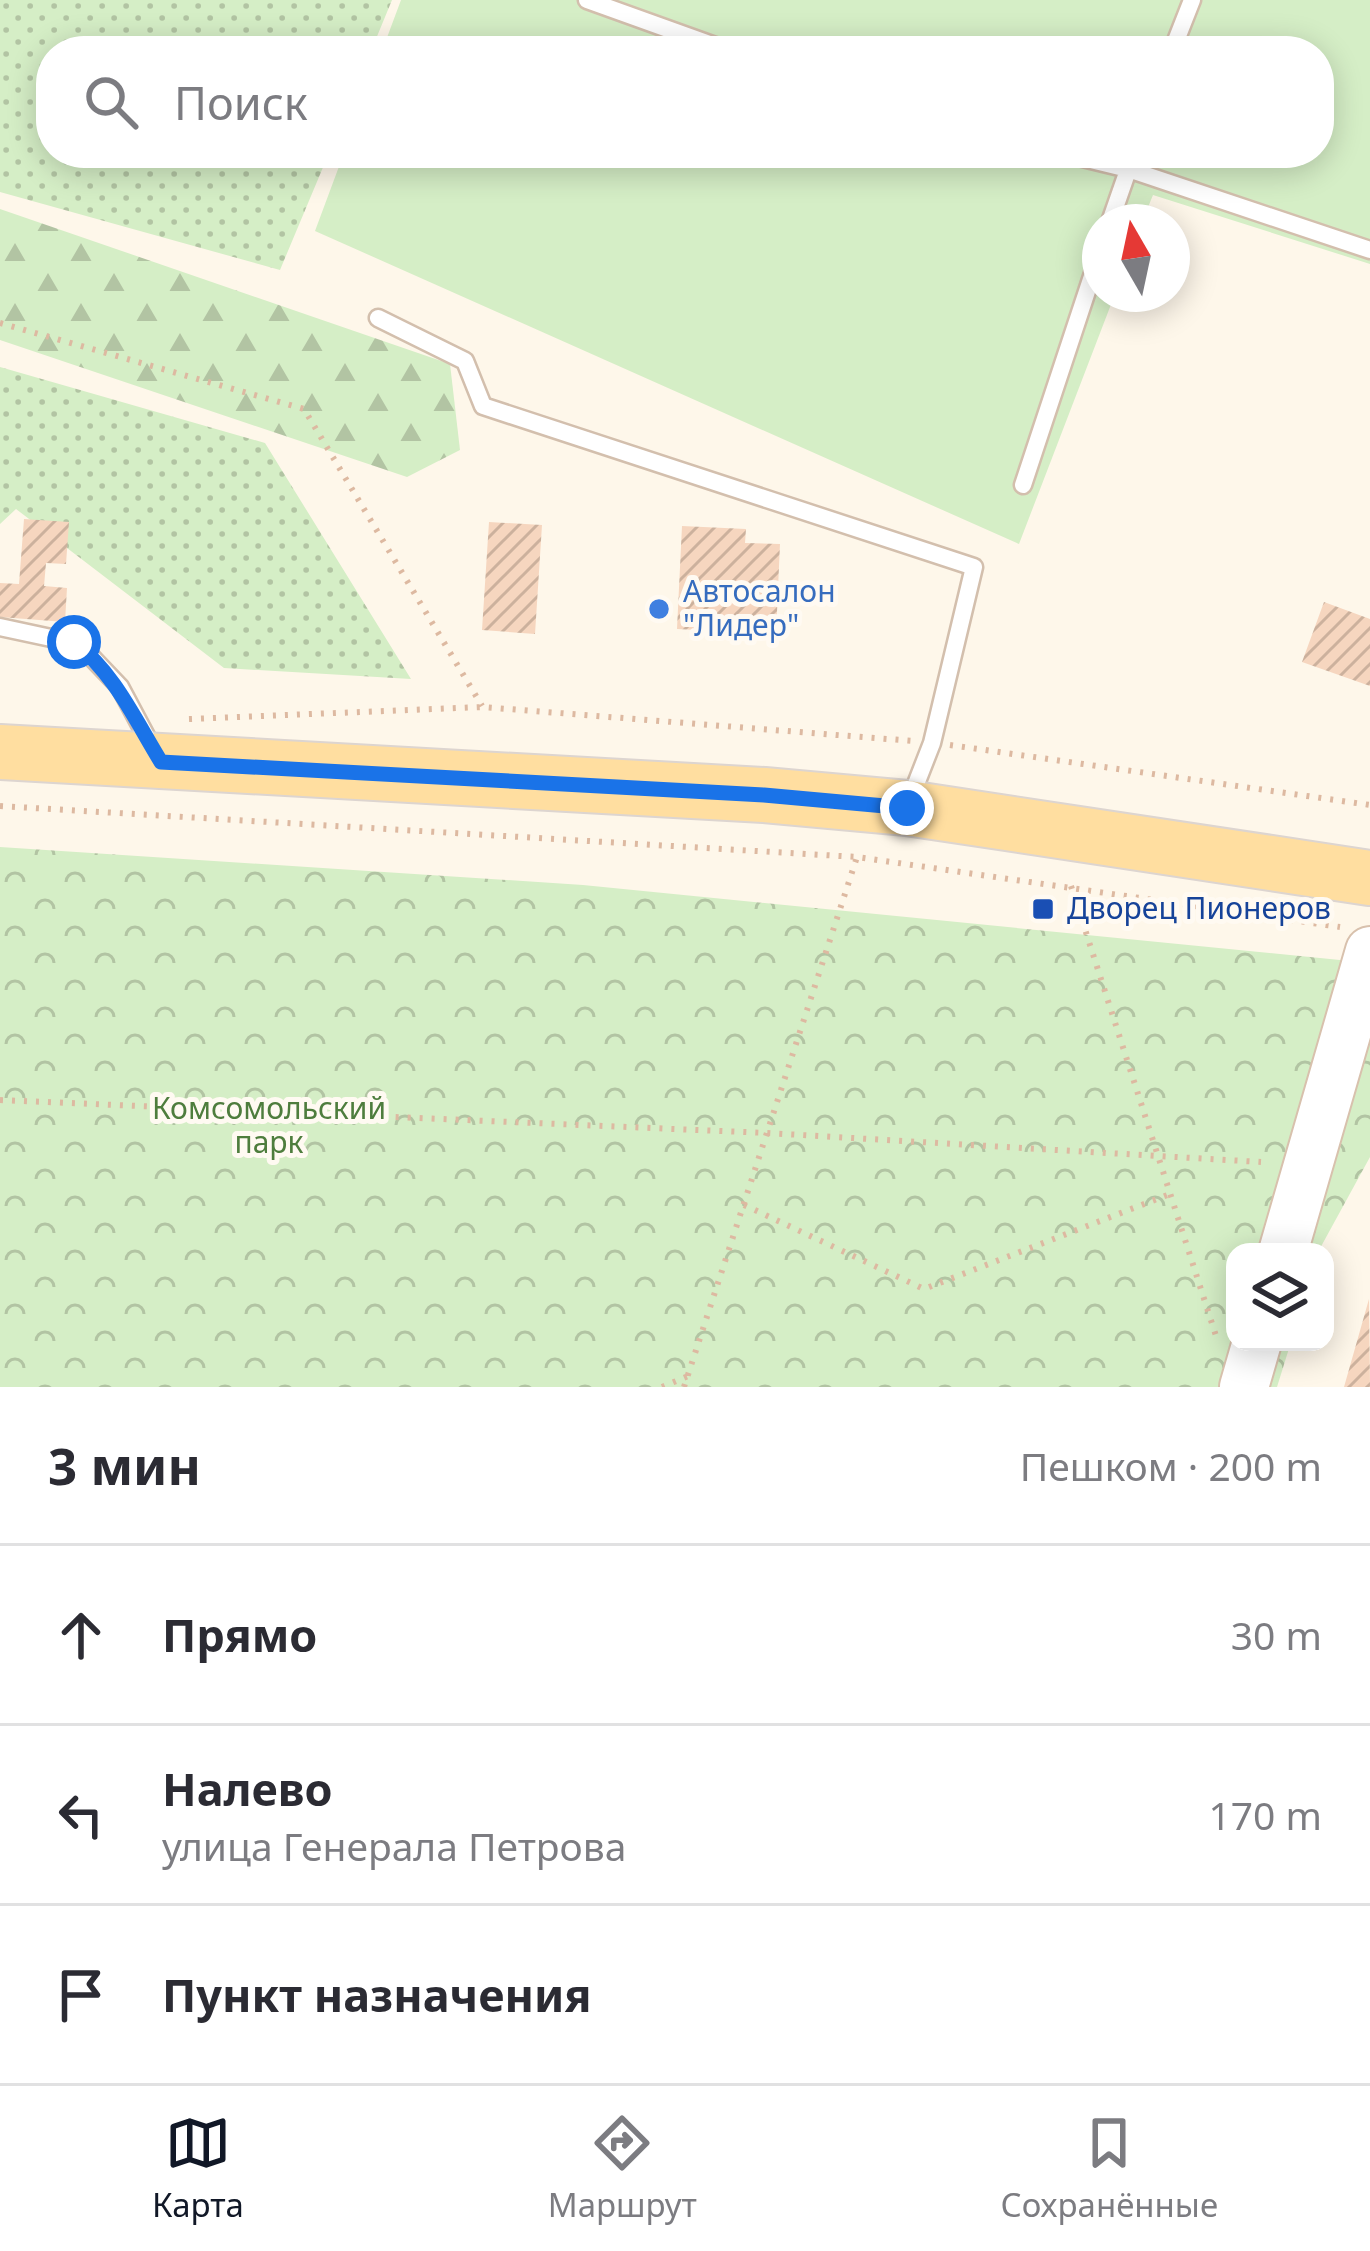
<!DOCTYPE html>
<html lang="ru">
<meta charset="utf-8">
<style>
body{margin:0;font-family:"Noto Sans",sans-serif;background:#f7f7f7;color:#2b2b33}
.controls{position:absolute;right:36px;bottom:36px;display:grid;overflow:hidden;border-radius:24px;box-shadow:0 6px 30px #0003}
.controls button{width:108px;height:108px;display:grid;place-items:center;padding:0;border:0;border-bottom:3px solid #e1e1e2;background:#fff;color:#2b2b33;font:60px sans-serif}
.compass{position:absolute;left:1082px;top:204px;width:108px;height:108px;border-radius:50%;background:#fff;box-shadow:0 6px 30px #0003;rotate:351deg}
.stop{position:absolute;width:36px;height:36px;margin:-27px;border:9px solid #1a73e8;border-radius:50%;background:#fff}
.stop.end{background:#1a73e8;border-color:#fff;box-shadow:0 3px 12px #0008}
.list{margin:0;padding:0;list-style:none}
h2{display:flex;justify-content:space-between;align-items:center;height:156px;margin:0;padding:0 48px;font-size:51px}
h2 small{font-size:39px;font-weight:400;color:#7c7c81}
.list li{display:grid;grid-template-columns:78px 1fr auto;gap:36px;align-items:center;box-sizing:border-box;height:180px;padding:0 48px;border-top:3px solid #e1e1e2}
.list b{display:block;font-size:45px;white-space:nowrap}
.list p{margin:0;font-size:39px;white-space:nowrap;color:#7c7c81}
.list em{font-size:39px;font-style:normal;color:#7c7c81}
.icon{flex:none;width:66px;height:66px;fill:none;stroke:currentColor;stroke-width:2;stroke-linecap:round;stroke-linejoin:round}
.map{position:relative;flex:none;width:1370px;height:1387px;overflow:hidden}
.search{position:absolute;background:#fff;box-shadow:0 6px 30px #0003;left:36px;right:36px;top:36px;height:132px;display:flex;align-items:center;gap:30px;box-sizing:border-box;padding:0 42px;border-radius:48px;color:#7c7c81;font-size:45px}
.sheet{height:696px;background:#fff}
nav{display:flex;justify-content:space-around;align-items:center;box-sizing:border-box;height:168px;border-top:3px solid #e1e1e2;background:#fff;font-size:33px;color:#7c7c81}
nav a{display:grid;justify-items:center;gap:6px}
nav .on{color:#111827}
.map>svg:first-child{display:block}
.grass{fill:url(#grass-dots)}
.forest{fill:url(#forest-firs)}
.park{fill:url(#park-crowns)}
.garden{fill:#d5eec6}
.building{fill:url(#building-hatch)}
.lines{fill:none;stroke-linecap:round;stroke-linejoin:round}
.lane-casing{stroke:#d3bfad;stroke-width:21}
.secondary-casing{stroke:#d8c1ad;stroke-width:52}
.primary-casing{stroke:#ddd5d0;stroke-width:58}
.path{stroke:#ddb9a1;stroke-width:6;stroke-dasharray:3 9;stroke-linecap:butt}
.lane{stroke:#fff;stroke-width:16}
.secondary{stroke:#fff;stroke-width:48}
.primary{stroke:#ffdea0;stroke-width:54}
.route{stroke:#1a73e8;stroke-width:15}
.shop-dot{fill:#3f7fe0;stroke:#fffaf2;stroke-width:4.5}
.transit-dot{fill:#1a4fb4;stroke:#fffaf2;stroke-width:4.5}
.labels{text-anchor:middle;stroke-width:10;stroke-linejoin:round;paint-order:stroke}
.shop-label{font-size:30px;fill:#366cbe;stroke:#fffaf2;text-anchor:start}
.transit-label{font-size:30px;fill:#164399;stroke:#fffaf2;text-anchor:start}
.park-label{font-size:30px;fill:#4e7d3d;stroke:#fffaf2}
</style>
<div class="map">
<svg width="1370" height="1387" viewBox="0 0 1370 1387">
<defs>
<pattern id="grass-dots" width="8" height="8" patternUnits="userSpaceOnUse" patternTransform="scale(3)"><rect width="8" height="8" fill="#d5eec6"/><path d="M2 2h.1M6 6h.1" fill="none" stroke="#b2c4a3" stroke-width="1.8" stroke-linecap="round"/></pattern>
<pattern id="forest-firs" width="22" height="20" patternUnits="userSpaceOnUse" patternTransform="scale(3)"><rect width="22" height="20" fill="#d5eec6"/><path d="M5 1l3.5 6h-7zM16 11l3.5 6h-7z" fill="#b2c4a3"/></pattern>
<pattern id="park-crowns" width="20" height="18" patternUnits="userSpaceOnUse" patternTransform="scale(3)"><rect width="20" height="18" fill="#d5eec6"/><path d="M2 6a3 3 0 1 1 6 0M12 15a3 3 0 1 1 6 0" fill="none" stroke="#b2c4a3"/></pattern>
<pattern id="building-hatch" width="6" height="6" patternUnits="userSpaceOnUse" patternTransform="scale(3)"><rect width="6" height="6" fill="#f6d6bf"/><path d="M-1 1l2-2M0 6l6-6M5 7l2-2" fill="none" stroke="#ccb19d"/></pattern>
</defs>
<rect width="100%" height="100%" fill="#fef7ea"/>
<path class="grass" d="M0,0H392L371,51H51V153H329L280,270L0,192Z
M0,367L265,443L411,679L224,668L16,509L0,524Z"/>
<path class="forest" d="M0,209L450,364L460,450L407,477L0,340Z"/>
<path class="park" d="M0,847L583,885L1370,963V1157L1318,1252H1235V1342H1291L1277,1387H0Z"/>
<path class="garden" d="M401,0H1370V264L1153,195L1142,222H1100V294H1115L1019,544L315,231L344,153H1319V51H382Z"/>
<path class="building" d="M24,519L69,522L66,564L46,563L44,586L67,588L65,622L0,617V583L19,584Z
M489,522L542,525L535,634L482,630Z
M682,526L746,529L745,543L780,544L776,634L677,629Z
M1324,602L1370,619V686L1302,662Z
M1369,1299L1370,1387H1344Z"/>
<g class="lines">
<defs>
<path id="lane" d="M587,0L729,51
M1172,51L1192,0
M1062,153L1128,169L1370,250
M1110,222L1134,153
M378,318L465,361L483,406L974,567L932,743L909,802
M1023,485L1100,252
M0,627L79,644L120,687L154,751"/>
<path id="secondary" d="M1283,1252L1370,951
M1244,1387L1257,1342"/>
<path id="primary" d="M0,752L764,795L907,808L1370,878"/>
</defs>
<use href="#lane" class="lane-casing"/>
<use href="#secondary" class="secondary-casing"/>
<use href="#primary" class="primary-casing"/>
<path class="path" d="M0,323L304,409L482,706
M189,719L483,707L913,741
M950,745L1370,805
M0,806L857,857L1340,927
M1071,886L1217,1339
M0,1100L767,1133L1261,1162
M744,1205L924,1289L1170,1194
M662,1387L688,1376
M684,1387L857,857"/>
<use href="#lane" class="lane"/>
<use href="#secondary" class="secondary"/>
<use href="#primary" class="primary"/>
</g>
<g class="lines">
<path class="route" d="M74,642C115,674 134,718 161,762L764,795L907,808"/>
</g>
<circle class="shop-dot" cx="659" cy="609" r="12"/>
<rect class="transit-dot" x="1031" y="897" width="24" height="24" rx="6"/>
<g class="labels">
<g class="shop-label">
<text x="683" y="602">Автосалон<tspan x="683" dy="34">"Лидер"</tspan></text>
</g>
<g class="transit-label">
<text x="1067" y="919">Дворец Пионеров</text>
</g>
<g class="park-label">
<text x="269" y="1119">Комсомольский<tspan x="269" dy="34">парк</tspan></text>
</g>
</g>
</svg>
<div class="controls">
<button><svg class="icon" aria-label="layers" viewBox="0 0 24 24"><path d="M12 4l9 5-9 5-9-5zM3 14l9 5 9-5"/></svg></button>
</div>
<svg class="compass" viewBox="-18 -18 36 36"><path d="M0-13l5 13h-10z" fill="#e53935"/><path d="M0 13l5-13h-10z" fill="#7c7c81"/></svg>
<div class="stop" style="left:74px;top:642px"></div>
<div class="stop end" style="left:907px;top:808px"></div>
<div class="search"><svg class="icon" aria-label="search" viewBox="0 0 24 24"><circle cx="10" cy="10" r="6"/><path d="M15 15l6 6"/></svg>Поиск</div>
</div>
<section class="sheet">
<h2>3 мин<small>Пешком · 200 m</small></h2>
<ul class="list">
<li><svg class="icon" aria-label="ahead" viewBox="0 0 24 24"><path d="M12 20V5M6 11l6-6 6 6"/></svg><div><b>Прямо</b></div><em>30 m</em></li>
<li><svg class="icon" aria-label="left" viewBox="0 0 24 24"><path d="M17 20v-9H6M10 6l-5 5 5 5"/></svg><div><b>Налево</b><p>улица Генерала Петрова</p></div><em>170 m</em></li>
<li><svg class="icon" aria-label="arrive" viewBox="0 0 24 24"><path d="M6 21V4h12l-3 4 3 4H6"/></svg><div><b>Пункт назначения</b></div></li>
</ul>
</section>
<nav>
<a class="on"><svg class="icon" aria-label="map" viewBox="0 0 24 24"><path d="M3 6l6-2 6 2 6-2v14l-6 2-6-2-6 2zM9 4v14M15 6v14"/></svg>Карта</a>
<a><svg class="icon" aria-label="directions" viewBox="0 0 24 24"><path d="M12 3l9 9-9 9-9-9zM9 14v-3h6M13 9l2 2-2 2"/></svg>Маршрут</a>
<a><svg class="icon" aria-label="saved" viewBox="0 0 24 24"><path d="M7 4h10v16l-5-4-5 4z"/></svg>Сохранённые</a>
</nav>
